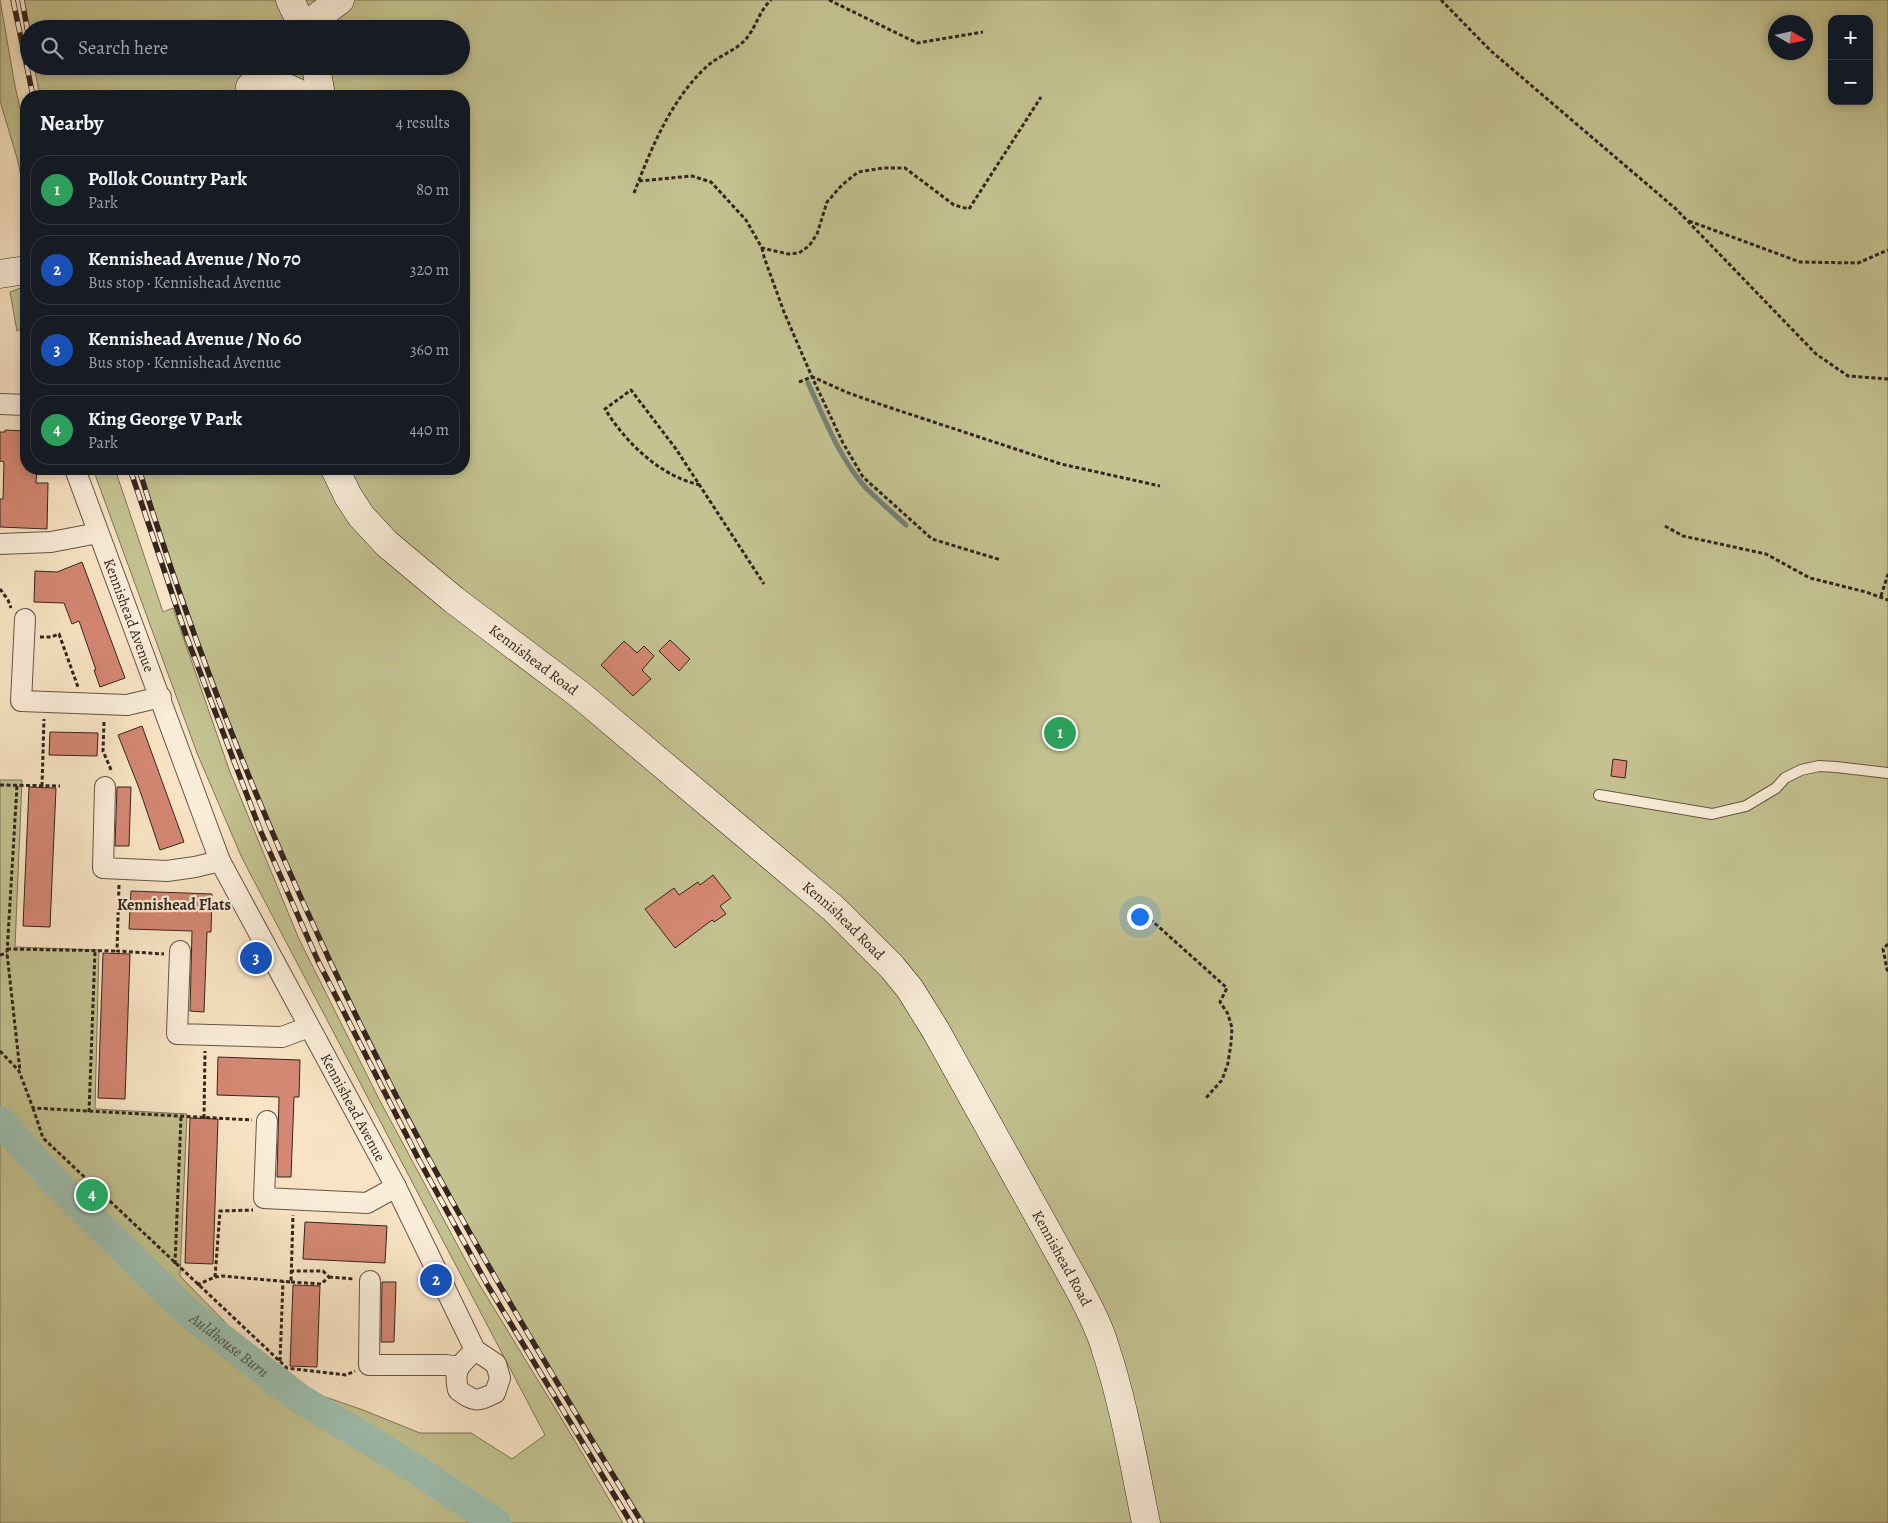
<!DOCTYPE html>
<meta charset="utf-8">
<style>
body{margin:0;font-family:Alegreya,serif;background:#242831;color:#f1f3f6}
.controls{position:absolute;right:15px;top:15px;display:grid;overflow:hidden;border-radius:10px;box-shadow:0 2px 8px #0003}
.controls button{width:45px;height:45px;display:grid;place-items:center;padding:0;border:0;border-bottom:1px solid #363941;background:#171b24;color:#f1f3f6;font:25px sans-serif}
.compass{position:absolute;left:1768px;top:15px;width:45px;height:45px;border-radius:50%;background:#171b24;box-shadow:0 2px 8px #0003;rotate:99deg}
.you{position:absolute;left:1139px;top:916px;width:18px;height:18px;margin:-12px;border:4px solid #fff;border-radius:50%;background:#1a73e8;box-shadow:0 0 0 8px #1a73e833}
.badge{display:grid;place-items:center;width:32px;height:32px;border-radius:50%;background:#8c9099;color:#fff;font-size:16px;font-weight:700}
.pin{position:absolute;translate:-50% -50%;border:2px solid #fff;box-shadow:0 1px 5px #0006}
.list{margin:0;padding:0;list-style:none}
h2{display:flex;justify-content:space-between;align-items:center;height:65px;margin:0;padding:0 20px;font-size:21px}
h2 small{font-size:16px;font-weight:400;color:#9ea1a6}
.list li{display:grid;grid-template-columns:32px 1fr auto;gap:15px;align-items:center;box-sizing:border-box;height:70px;margin:0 10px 10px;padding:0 10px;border:1px solid #363941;border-radius:20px}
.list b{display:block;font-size:19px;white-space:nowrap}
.list p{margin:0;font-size:16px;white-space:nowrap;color:#9ea1a6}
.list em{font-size:16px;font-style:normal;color:#9ea1a6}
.icon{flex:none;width:28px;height:28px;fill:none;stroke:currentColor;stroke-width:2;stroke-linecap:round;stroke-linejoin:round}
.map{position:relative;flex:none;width:1888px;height:1523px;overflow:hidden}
.search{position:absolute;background:#171b24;box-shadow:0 2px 8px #0003;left:20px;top:20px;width:450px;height:55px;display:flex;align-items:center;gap:12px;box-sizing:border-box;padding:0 18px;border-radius:28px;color:#9ea1a6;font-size:19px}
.panel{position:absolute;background:#171b24;box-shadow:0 2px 8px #0003;left:20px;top:90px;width:450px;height:385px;border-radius:20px}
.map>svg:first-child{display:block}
.green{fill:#c3c290;stroke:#7c7458;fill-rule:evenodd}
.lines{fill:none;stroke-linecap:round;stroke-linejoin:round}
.stream{stroke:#748175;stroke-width:5}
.river{stroke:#9ebfaf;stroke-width:30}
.building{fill:#d48773;stroke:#34251f}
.lane-casing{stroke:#655548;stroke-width:12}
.street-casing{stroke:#655548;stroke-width:22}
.secondary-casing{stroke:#34251f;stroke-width:29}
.path{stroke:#34251f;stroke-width:3;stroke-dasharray:4 2.5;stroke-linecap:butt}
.lane{stroke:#faedd9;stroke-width:10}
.street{stroke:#faedd9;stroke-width:20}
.secondary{stroke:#faedd9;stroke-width:28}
.rail-casing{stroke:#34251f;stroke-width:5.5}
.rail{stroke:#faedd9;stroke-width:4;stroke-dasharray:11;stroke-linecap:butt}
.labels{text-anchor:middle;stroke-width:4.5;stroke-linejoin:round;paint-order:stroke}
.street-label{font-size:15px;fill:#34251f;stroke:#faedd9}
.neighbourhood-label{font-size:16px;font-weight:bold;fill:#34251f;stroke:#faedd9}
.water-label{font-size:16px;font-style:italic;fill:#54534a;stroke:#faedd9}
</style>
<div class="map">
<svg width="1888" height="1523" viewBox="0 0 1888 1523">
<rect width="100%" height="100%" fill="#f8e4c4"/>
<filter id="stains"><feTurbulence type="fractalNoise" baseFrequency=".004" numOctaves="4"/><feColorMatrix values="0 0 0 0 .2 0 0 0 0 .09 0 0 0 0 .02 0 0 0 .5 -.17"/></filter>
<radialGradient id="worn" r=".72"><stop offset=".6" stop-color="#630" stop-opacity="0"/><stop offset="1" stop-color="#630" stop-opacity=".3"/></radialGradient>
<path class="green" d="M0,0L15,86L26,135V198L17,158L0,101Z
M22,0H1888V1523H642C569,1402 495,1282 428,1157C311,937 212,707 139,469H464V96H40L34,66H461V29H29V38ZM1832,19H1869V101H1832ZM1776,22H1806V52H1776Z
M26,286V327L17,331L10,292Z
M93,469H115L163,612L173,608L230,772L299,939L379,1099L473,1274L569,1431L623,1523H506L443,1477L338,1417L282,1379L386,1463L479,1523H0V780H22L15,947L99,950L95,1109L187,1114L180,1276L275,1373L314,1393L363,1410L420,1433H471L512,1459L545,1435L242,858L197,753Z"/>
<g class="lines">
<path class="stream" d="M808,383C825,419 839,458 866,488C879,501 893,513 906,525"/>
<path class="river" id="s1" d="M0,1121L51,1178L186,1311L299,1398L408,1464L496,1523"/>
</g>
<path class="building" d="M5,430L26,431V469H37L36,483H48L47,529L0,527V499H3L4,462L0,461V432H5Z
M82,562L125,678L100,687L94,670H96L79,621L72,624L64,603L34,602L35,571L57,572Z
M670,640L690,659L679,671L659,651Z
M624,641L637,653L644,646L654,656L642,670L651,679L633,696L601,665Z
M142,726L184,842L160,850L139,788L118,735Z
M50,732L98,733L97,756L49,755Z
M1613,759L1627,761L1625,778L1611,776Z
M29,787L56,788L50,927L23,926Z
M117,787H131L129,846H115Z
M713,875L731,898L720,906L726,914L714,922L712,920L675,948L645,909L674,888L679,895L698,882L700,885Z
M131,891L212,894L211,932H207L204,1012L190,1011L192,931L129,929Z
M103,953L130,954L125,1099L98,1098Z
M218,1057L300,1060L299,1097H294L291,1177H277L279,1097L217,1095Z
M190,1118L218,1119L213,1264L185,1263Z
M305,1222L387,1226L385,1263L303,1259Z
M382,1282H396L394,1342H381Z
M293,1285L320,1286L317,1367L290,1366Z"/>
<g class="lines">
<defs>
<path id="lane" d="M1599,795L1712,814L1746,806L1776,788L1785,778L1801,770L1819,766L1836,767L1888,773"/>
<g id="street">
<path d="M0,404L26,405"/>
<path id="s2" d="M75,469L220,861L396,1187L475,1350L496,1364L500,1378L495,1393C476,1402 475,1402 458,1390C453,1367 461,1365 475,1350"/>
<path d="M0,544L51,542L98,533"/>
<path d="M25,619L21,701L127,705L161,697"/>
<path d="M105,787L103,868L167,871L195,867L220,861"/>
<path d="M180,951L177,1034L282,1037L309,1027"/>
<path d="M267,1121L264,1198L367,1203L396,1187"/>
<path d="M370,1281L369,1365H446L459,1367"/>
</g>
<g id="secondary">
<path d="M290,0L304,29"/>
<path d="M301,29L340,0"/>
<path d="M316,66L321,96"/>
<path d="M250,87C269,84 286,84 302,96"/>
<path d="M0,274L26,270"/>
<path id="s3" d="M335,469L348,496L361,516L387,544L454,600L579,694L834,909L892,967L910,989L936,1031L1078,1287C1088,1306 1099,1326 1105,1347C1124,1404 1134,1464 1146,1523"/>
</g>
</defs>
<use href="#lane" class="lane-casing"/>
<use href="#street" class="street-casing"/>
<use href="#secondary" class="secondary-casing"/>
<path class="path" d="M829,0L917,43L983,32
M1441,0L1491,51L1676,209L1816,354L1848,376L1888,379
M639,181L692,176L711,182L746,220L762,248L788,254L799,253L809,246L817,234L827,202L842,185L858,172L883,168H905L954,205L969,209L1041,97
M634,193C651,149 669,104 703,70C715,57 732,53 744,41C756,29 758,12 771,0
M1689,221L1800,262L1858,263L1888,250
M762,248L764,257L784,312L812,377L843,443L863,477L932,539L1001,560
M799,382L812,377L815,378L846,392L882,405L1061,464L1160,486
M700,485C660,476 626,443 605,409L631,390L676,449L764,584
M1665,526L1683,536L1766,554L1810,578L1866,592L1888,600
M0,589L8,600L11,608
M1881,596L1888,574
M40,637H51L59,634L78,687
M104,722L103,751L112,772
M0,785L60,786
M17,786L7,953L20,1071
M42,786L44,719
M119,885L117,951L164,954
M1150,919L1227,988L1220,1002L1228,1014L1232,1028L1231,1043L1228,1063L1222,1080L1205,1099
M1888,944L1883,949L1888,974
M7,949L117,951
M0,955L7,953
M0,1051L19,1071L33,1108L252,1120
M33,1108L43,1138L287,1368L346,1375L355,1371
M89,1112L95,951
M204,1118L205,1051
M175,1264L181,1117
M215,1277L220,1211L253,1210
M329,1277L354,1279
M291,1282L321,1284L329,1277L323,1271H291
M197,1285L215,1277L222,1276L291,1282L293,1215
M280,1361L283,1281"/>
<use href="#lane" class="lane"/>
<use href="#street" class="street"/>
<use href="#secondary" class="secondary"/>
<defs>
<path id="rail" d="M13,0L33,96
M22,0L29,38
M130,469L187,638L261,832L318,961L419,1160L488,1286L631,1523
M139,469C212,707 311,937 428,1157C495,1282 569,1402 642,1523"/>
</defs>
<use href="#rail" class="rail-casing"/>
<use href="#rail" class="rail"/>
</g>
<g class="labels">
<g class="street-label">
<text dy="5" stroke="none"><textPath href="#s2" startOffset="156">Kennishead Avenue</textPath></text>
<text dy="5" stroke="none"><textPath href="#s3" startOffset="279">Kennishead Road</textPath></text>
<text dy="5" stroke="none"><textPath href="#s3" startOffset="684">Kennishead Road</textPath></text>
<text dy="5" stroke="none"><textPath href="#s2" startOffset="698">Kennishead Avenue</textPath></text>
<text dy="5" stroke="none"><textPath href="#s3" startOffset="1089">Kennishead Road</textPath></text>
</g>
<g class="neighbourhood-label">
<text x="174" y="910">Kennishead Flats</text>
</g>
<g class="water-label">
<text dy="6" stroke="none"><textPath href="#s1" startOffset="321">Auldhouse Burn</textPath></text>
</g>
</g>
<rect width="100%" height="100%" filter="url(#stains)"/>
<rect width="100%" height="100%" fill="url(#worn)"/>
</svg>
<div class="controls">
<button>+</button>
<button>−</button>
</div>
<svg class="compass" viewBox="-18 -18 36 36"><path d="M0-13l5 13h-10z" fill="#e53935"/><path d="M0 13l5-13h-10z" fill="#9ea1a6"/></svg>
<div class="you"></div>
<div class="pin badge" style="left:1060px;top:733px;background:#2e9e5b">1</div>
<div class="pin badge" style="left:436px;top:1280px;background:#1a4fb4">2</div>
<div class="pin badge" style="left:256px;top:958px;background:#1a4fb4">3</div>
<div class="pin badge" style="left:92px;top:1195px;background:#2e9e5b">4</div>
<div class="search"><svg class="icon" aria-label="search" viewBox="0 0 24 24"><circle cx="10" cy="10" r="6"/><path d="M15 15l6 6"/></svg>Search here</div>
<section class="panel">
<h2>Nearby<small>4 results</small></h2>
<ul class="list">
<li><span class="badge" style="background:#2e9e5b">1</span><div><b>Pollok Country Park</b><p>Park</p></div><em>80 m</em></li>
<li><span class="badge" style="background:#1a4fb4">2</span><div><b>Kennishead Avenue / No 70</b><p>Bus stop · Kennishead Avenue</p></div><em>320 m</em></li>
<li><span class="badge" style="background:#1a4fb4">3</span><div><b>Kennishead Avenue / No 60</b><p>Bus stop · Kennishead Avenue</p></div><em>360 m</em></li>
<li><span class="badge" style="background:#2e9e5b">4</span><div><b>King George V Park</b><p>Park</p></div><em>440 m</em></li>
</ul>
</section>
</div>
